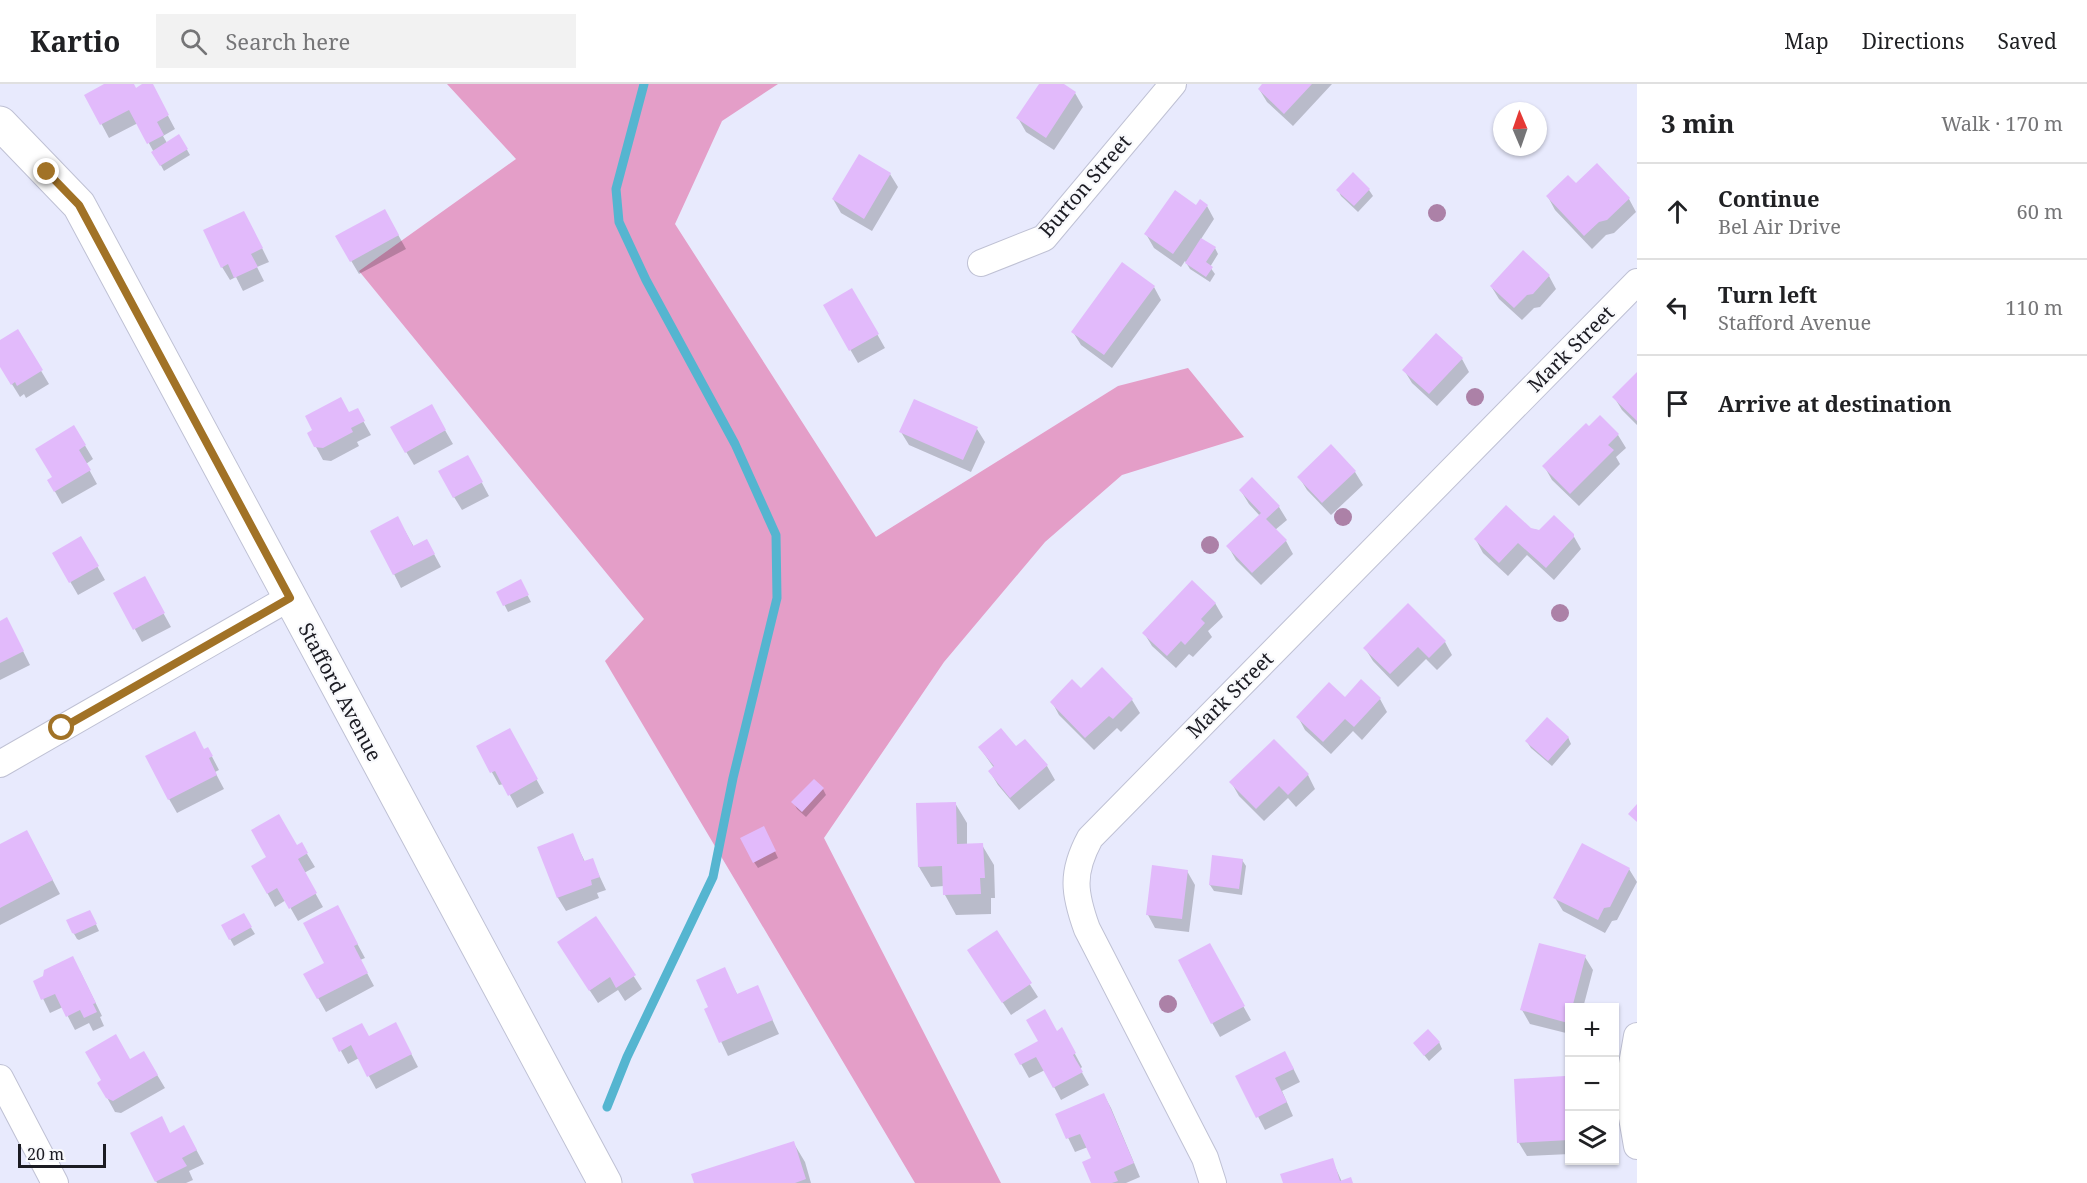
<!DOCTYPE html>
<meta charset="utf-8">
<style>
body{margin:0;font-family:"Noto Serif",serif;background:#f2f2f2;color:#202124}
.controls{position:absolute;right:18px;bottom:18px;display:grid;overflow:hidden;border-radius:0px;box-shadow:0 2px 4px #0004}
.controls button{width:54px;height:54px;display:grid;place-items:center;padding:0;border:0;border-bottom:2px solid #e0e0e0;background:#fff;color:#202124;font:30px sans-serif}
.compass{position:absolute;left:1493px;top:18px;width:54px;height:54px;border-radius:50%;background:#fff;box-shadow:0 2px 4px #0004;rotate:358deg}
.scale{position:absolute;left:18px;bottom:15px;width:88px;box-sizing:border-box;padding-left:6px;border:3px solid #1b1b22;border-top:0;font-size:16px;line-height:21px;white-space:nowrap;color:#1b1b22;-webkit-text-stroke:4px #f8f9fc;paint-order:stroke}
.stop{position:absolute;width:18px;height:18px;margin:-14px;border:4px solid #a17226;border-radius:50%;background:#fff}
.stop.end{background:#a17226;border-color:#fff;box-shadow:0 2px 6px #0008}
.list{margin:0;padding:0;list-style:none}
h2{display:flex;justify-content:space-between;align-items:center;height:78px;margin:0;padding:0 24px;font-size:26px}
h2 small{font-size:20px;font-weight:400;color:#757577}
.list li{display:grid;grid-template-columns:39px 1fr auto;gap:18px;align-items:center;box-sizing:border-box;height:96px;padding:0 24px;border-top:2px solid #e0e0e0}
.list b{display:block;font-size:22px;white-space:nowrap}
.list p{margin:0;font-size:20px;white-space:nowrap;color:#757577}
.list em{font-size:20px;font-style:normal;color:#757577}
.icon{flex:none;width:33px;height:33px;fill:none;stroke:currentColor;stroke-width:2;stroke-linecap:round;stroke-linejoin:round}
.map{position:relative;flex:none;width:1637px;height:1099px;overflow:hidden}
header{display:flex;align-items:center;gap:36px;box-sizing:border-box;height:84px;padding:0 30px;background:#fff;border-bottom:2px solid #e0e0e0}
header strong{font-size:28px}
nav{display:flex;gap:33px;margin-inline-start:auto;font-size:21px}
.search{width:420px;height:54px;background:#f2f2f2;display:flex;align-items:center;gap:15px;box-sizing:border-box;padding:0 21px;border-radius:0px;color:#757577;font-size:22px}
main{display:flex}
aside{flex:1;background:#fff}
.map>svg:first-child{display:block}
.forest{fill:#e49ec8}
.shadow{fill:#0003}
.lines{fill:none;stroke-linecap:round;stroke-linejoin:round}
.stream{stroke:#55b5d0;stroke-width:9}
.building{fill:#e2bafb}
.minor-casing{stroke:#bfc1d4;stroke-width:28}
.secondary-casing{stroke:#bfc1d4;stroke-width:35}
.minor{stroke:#fff;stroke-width:26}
.secondary{stroke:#fff;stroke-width:33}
.tree{fill:#ac81a7}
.route{stroke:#a17226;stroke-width:8}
.labels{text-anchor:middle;stroke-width:4.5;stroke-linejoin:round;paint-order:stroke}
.street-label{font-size:20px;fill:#1b1b22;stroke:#f8f9fc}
</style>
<header>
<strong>Kartio</strong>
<div class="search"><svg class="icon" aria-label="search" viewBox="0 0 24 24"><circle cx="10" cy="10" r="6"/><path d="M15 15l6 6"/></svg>Search here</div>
<nav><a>Map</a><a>Directions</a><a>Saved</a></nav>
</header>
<main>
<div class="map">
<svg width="1637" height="1099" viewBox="0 0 1637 1099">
<rect width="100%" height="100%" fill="#e8eafd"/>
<path class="forest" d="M447,0H778L722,37L675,140L876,453L1118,302L1188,284L1244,353L1122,391L1045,458L944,578L824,754L1001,1099H915L605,577L644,535L359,187L516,75Z"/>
<path class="shadow" d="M107,0H133L136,5L146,0H151L175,45L163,52L167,59L179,52L190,71L164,87L138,39L109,54L86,11Z
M1041,0H1061L1075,9L1083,23L1054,66L1026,48L1018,34Z
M1264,0H1332L1293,42L1267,18L1259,5Z
M890,90L898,103L872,147L841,129L833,115Z
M1576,101L1629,115L1636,128L1614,149L1606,151L1592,165L1555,126L1548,113Z
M1338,106H1369L1373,112L1358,128L1341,112Z
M1207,122L1214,135L1201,155L1215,164L1218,170L1210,183L1215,190L1210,198L1190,185L1185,177L1181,183L1154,164L1146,150L1196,123Z
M385,127L406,165L359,190L337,153Z
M251,142L269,178L257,183L264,197L243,207L236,193L230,196L222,183Z
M1549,192L1556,205L1540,223L1534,224L1522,236L1499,215L1491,202Z
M1154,203L1161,216L1112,284L1081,261L1073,248Z
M852,206L885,264L858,279L825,222Z
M17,247L49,300L26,314L24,310L20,313L0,281V257Z
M1462,275L1469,288L1437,322L1412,299L1404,286Z
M1637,290V341L1622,326L1614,313Z
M431,322L453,360L414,381L392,344Z
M357,326L371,351L357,358L359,362L331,377L323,376L309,350Z
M74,343L93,375L86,380L97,400L62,420L49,397L53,394Z
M1589,344L1618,351L1626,364L1616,373L1620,380L1579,422L1552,396L1544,382Z
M977,345L985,358L971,388L909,361L901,348Z
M1331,362L1355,388L1363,401L1331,431L1307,406L1299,393Z
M475,386L489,412L462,426L454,413Z
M1241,407L1279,423L1287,436L1275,446L1286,457L1293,470L1261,501L1236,476L1228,462L1260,432L1249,420Z
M1531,445L1573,451L1581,465L1554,496L1527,471L1508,492L1483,469L1476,456Z
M405,447L414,463L434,470L441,483L401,504L394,490Z
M81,454L105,496L78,511L54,470Z
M144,494L171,543L142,558L115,509Z
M520,497L531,518L508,528L498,508Z
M1215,519L1223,533L1208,547L1212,553L1193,573L1189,570L1176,584L1152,562L1144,549Z
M0,538L14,549L30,581L0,596Z
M1445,558L1452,571L1437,586L1426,575L1398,603L1373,577L1365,564Z
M1102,585L1132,616L1140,629L1121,648L1117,644L1094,666L1059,631L1052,618L1081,606Z
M1380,615L1387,628L1362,656L1353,647L1331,670L1305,646L1298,633Z
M509,646L544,709L517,724L504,700L499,701L478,663Z
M1568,653L1571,660L1552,682L1531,664L1527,658Z
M1025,657L1047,682L1055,696L1019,726L998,701L990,688L994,684L980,664H1016Z
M1274,657L1308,691L1315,705L1296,723L1288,714L1264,737L1239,712L1231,698Z
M208,665L219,686L215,688L224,705L177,729L169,715L204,667Z
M823,705L826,711L806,733L797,725L793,718Z
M955,719L967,739V761H982L994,781L995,814H991V830L956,831L945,811L944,802L931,803L919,783Z
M767,750L778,774L758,784L754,778Z
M572,751L585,778L592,776L606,806L597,809L599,814L566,827L558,814L539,764Z
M301,760L315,783L304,789L323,823L298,837L286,816L275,823L253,783Z
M34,761L60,810L0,841V762Z
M1242,776L1246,782L1242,811L1214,807L1210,801Z
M1629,785L1637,798L1617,836L1612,837L1605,849L1563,827L1555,814Z
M1187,787L1195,801L1189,848L1155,844L1148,831Z
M243,831L255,850L234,862L223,842Z
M93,834L99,847L79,856L77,855L73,848Z
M596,834L642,905L625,917L618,906L598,919L567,872Z
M345,837L365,874L360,876L374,902L326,928L305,891L326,880Z
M996,848L1038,913L1011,931L969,867Z
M1209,861L1251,936L1220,953L1191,901Z
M1585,873L1593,886L1583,924H1570V950L1530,940L1522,926Z
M724,885L738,912L757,903L779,950L728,972L706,926L710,924Z
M80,887L102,932L100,933L104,942L93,947L89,939L75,946L63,923L50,929L35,898Z
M334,954H403L418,983L376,1005L359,974L348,980Z
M1439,958L1442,965L1429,977L1415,960Z
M1069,959L1082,983L1080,985L1089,1001L1061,1016L1045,986L1029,994L1016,971Z
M144,969L165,1004L121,1029L115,1028L99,999Z
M1292,982L1300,998L1282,1007L1293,1032L1265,1046L1237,992Z
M1564,994L1570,1003V1070L1527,1072L1519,1059Z
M1104,1011L1111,1024L1140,1093L1126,1099H1092L1093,1075L1088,1063L1075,1068L1057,1031Z
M132,1049L170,1050L191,1056L204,1080L189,1087L193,1096L186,1099H157Z
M793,1058L805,1078L811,1099H695Z
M1332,1076L1342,1098L1353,1099H1284Z"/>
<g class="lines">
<path class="stream" d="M607,1023L627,973L713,793L733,694L777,514L776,451L735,360L646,196L619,138L616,105L644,0"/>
</g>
<path class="building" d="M104,0H134L136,4L142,0H153L169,31L157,38L164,51L147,60L129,26L100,41L84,11Z
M1039,0H1064L1076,8L1046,54L1016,34Z
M1262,0H1312L1284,30L1258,5Z
M179,50L188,65L160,82L151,68Z
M859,70L891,89L864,135L832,115Z
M1597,79L1630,114L1607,136L1599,138L1584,152L1546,112L1568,91L1576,99Z
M1353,88L1370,105L1354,122L1336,106Z
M1175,106L1196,121L1200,115L1208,121L1173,170L1144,150Z
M385,125L399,151L350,178L335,152Z
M244,127L263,164L251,170L258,183L234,194L228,180L221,184L203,146Z
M1201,154L1216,163L1206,178L1213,183L1206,193L1185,179Z
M1523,166L1550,191L1533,210L1527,211L1514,224L1490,202Z
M1122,178L1155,202L1104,271L1071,248Z
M852,204L879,250L849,267L823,221Z
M18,245L43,286L17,302L15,298L11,301L0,283V256Z
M1436,249L1463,274L1429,310L1402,286Z
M1637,288V337L1612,313Z
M341,313L349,328L358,324L365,337L351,344L353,348L323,364L314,363L307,349L312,346L305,332Z
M914,315L978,343L963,376L899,348Z
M432,320L446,346L405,369L390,343Z
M1600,331L1619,350L1608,361L1614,366L1570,410L1542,382L1586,339L1589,342Z
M74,341L86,361L79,366L91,386L54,408L47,396L52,393L35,365Z
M1331,360L1356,387L1322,419L1297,393Z
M468,371L483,398L453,414L438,387Z
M1252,393L1280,422L1266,435L1287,456L1252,489L1226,462L1261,429L1239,406Z
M1506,421L1531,444L1539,446L1554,431L1574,450V453L1546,484L1518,459L1499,479L1474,455Z
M398,432L413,462L427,455L435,470L393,491L370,447Z
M81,452L99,482L69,499L52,469Z
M145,492L165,529L133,546L113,509Z
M521,495L529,511L503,522L496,508Z
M1192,496L1216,519L1201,535L1205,539L1185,561L1181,557L1167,572L1142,549Z
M1408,519L1446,557L1429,574L1418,563L1390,590L1363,564Z
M7,533L24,567L0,579V537Z
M1102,583L1133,615L1113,635L1109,632L1085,654L1050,618L1072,595L1081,604Z
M1361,595L1381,614L1354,643L1345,635L1323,658L1296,633L1329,598L1345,613Z
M1547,633L1569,653L1548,677L1525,657Z
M510,644L538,695L508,712L495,687L490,689L476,662Z
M1001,644L1016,662L1025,655L1048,681L1010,714L988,687L994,682L978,663Z
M195,647L204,665L208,663L213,672L209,674L217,691L168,716L145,672Z
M1274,655L1309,690L1288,711L1279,702L1256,725L1229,698Z
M814,695L824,704L802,728L791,718Z
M956,718L957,760L983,759L985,794H980L981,810L943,811L942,782L918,783L916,719Z
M1637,720V738L1628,730Z
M279,730L297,761L302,758L308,769L298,775L317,809L289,825L277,804L267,810L251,782L266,773L251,746Z
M764,742L776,767L753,779L740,754Z
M27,746L53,796L0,824V760Z
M573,749L584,777L593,774L600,793L591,796L592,801L557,814L537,763Z
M1582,759L1630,784L1610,823L1604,824L1598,836L1553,814Z
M1212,771L1243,775L1239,805L1209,801Z
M1152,781L1188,786L1182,835L1146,831Z
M338,821L358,860L354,862L368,889L317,915L303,890L324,879L303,839Z
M90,826L97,840L75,850L72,849L66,836Z
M244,829L252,843L229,856L221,841Z
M596,832L636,891L616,904L610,893L589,907L557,858Z
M997,846L1032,899L1002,919L967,866Z
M1210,859L1245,922L1211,940L1178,876Z
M1539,859L1586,871L1572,924H1570L1568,939L1520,926Z
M73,872L96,919L93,920L97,928L84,934L80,926L66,933L55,910L41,916L33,897L43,892L44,886Z
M725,883L737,910L758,901L773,936L719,959L704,925L708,923L696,896Z
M1045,925L1057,947L1062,943L1076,969L1073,971L1083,988L1053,1004L1036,973L1020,981L1014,970L1038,957L1026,936Z
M396,938L412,970L367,993L351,961L339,968L332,954L362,939L369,952Z
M1428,945L1440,958L1424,972L1413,959Z
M116,950L130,975L144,967L158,991L113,1017L106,1014L97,999L101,996L85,968Z
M1285,967L1294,985L1275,994L1287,1018L1256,1034L1235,992Z
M1565,992L1569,1056L1517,1059L1514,995Z
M1104,1009L1134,1079L1114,1088L1118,1097L1112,1099H1091L1082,1078L1091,1074L1080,1050L1066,1055L1055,1030Z
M162,1032L170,1049L184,1041L197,1066L182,1074L187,1082L155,1098L130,1049Z
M794,1057L806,1095L795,1099H694L691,1090Z
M1333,1074L1340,1097L1351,1093L1353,1099H1283L1280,1090Z"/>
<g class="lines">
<defs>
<path id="minor" d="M981,179L1044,154L1173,0
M0,680L289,514
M1637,952L1631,986L1630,1022L1637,1062
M0,994L55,1099
M1213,1099L1205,1074L1087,845C1074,809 1071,789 1090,754L1637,198"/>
<path id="secondary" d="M0,39L79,121L605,1099"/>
</defs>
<use href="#minor" class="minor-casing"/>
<use href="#secondary" class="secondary-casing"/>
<use href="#minor" class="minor"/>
<use href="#secondary" class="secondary"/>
</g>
<g class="tree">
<circle cx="1437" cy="129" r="9"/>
<circle cx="1475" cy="313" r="9"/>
<circle cx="1343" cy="433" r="9"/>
<circle cx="1210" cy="461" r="9"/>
<circle cx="1560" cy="529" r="9"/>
<circle cx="1168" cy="920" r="9"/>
</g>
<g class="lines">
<path class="route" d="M47,88L79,121L290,514L62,644"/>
</g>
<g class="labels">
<g class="street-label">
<text transform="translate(1085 102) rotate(-49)" y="7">Burton Street</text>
<text transform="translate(1571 265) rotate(-45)" y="7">Mark Street</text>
<text transform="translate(340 608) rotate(62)" y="7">Stafford Avenue</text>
<text transform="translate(1230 611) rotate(-45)" y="7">Mark Street</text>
</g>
</g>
</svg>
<div class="controls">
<button>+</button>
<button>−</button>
<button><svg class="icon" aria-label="layers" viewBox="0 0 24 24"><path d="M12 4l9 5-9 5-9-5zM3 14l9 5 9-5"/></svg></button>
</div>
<svg class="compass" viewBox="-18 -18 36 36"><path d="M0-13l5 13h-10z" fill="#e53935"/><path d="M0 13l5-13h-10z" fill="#757577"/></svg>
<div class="scale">20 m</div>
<div class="stop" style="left:62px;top:644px"></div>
<div class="stop end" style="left:47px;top:88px"></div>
</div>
<aside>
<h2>3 min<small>Walk · 170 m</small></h2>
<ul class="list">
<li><svg class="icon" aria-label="ahead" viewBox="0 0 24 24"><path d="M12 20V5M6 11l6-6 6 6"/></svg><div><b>Continue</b><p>Bel Air Drive</p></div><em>60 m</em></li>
<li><svg class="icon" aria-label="left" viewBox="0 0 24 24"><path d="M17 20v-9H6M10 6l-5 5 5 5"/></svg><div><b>Turn left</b><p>Stafford Avenue</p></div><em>110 m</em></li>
<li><svg class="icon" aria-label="arrive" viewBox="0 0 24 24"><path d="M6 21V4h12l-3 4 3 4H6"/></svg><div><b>Arrive at destination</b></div></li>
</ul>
</aside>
</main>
